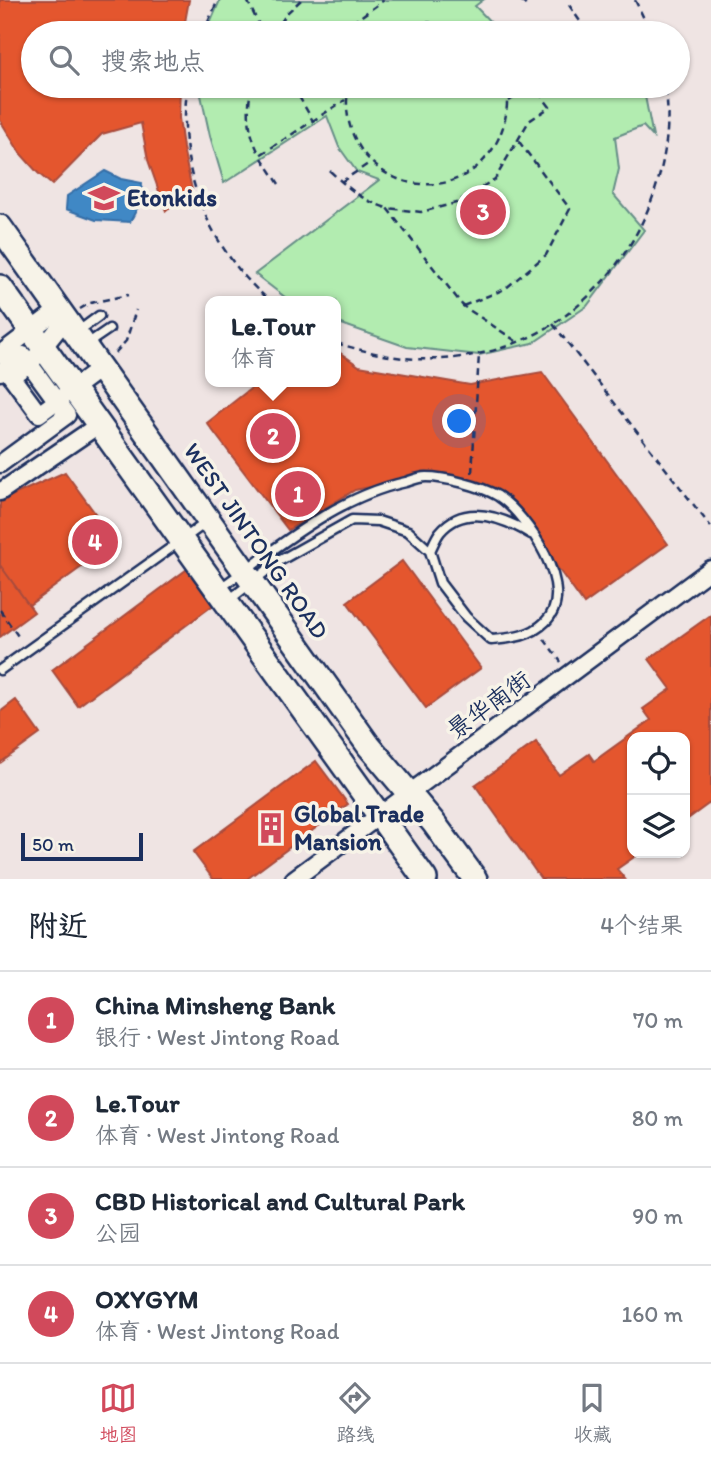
<!DOCTYPE html>
<html lang="zh">
<meta charset="utf-8">
<style>
body{margin:0;font-family:Itim,"LXGW WenKai TC",sans-serif;background:#f6f6f7;color:#1f2937}
.controls{position:absolute;right:21px;bottom:21px;display:grid;overflow:hidden;border-radius:14px;box-shadow:0 2px 5px #0004}
.controls button{width:63px;height:63px;display:grid;place-items:center;padding:0;border:0;border-bottom:2px solid #e0e1e3;background:#fff;color:#1f2937;font:35px sans-serif}
.scale{position:absolute;left:21px;bottom:18px;width:122px;box-sizing:border-box;padding-left:7px;border:4px solid #1b2f5e;border-top:0;font-size:19px;line-height:24px;white-space:nowrap;color:#1b2f5e;-webkit-text-stroke:5px #f7f3e8;paint-order:stroke}
.you{position:absolute;left:460px;top:422px;width:24px;height:24px;margin:-18px;border:5px solid #fff;border-radius:50%;background:#1a73e8;box-shadow:0 0 0 10px #1a73e833}
.badge{display:grid;place-items:center;width:46px;height:46px;border-radius:50%;background:#d1495b;color:#fff;font-size:23px;font-weight:700}
.pin{position:absolute;translate:-50% -50%;border:4px solid #fff;box-shadow:0 2px 7px #0006}
.popup{position:absolute;left:205px;top:296px;width:136px;height:91px;box-sizing:border-box;display:grid;place-content:center;border-radius:14px;background:#fff;filter:drop-shadow(0 2px 5px #0005);font-size:23px;white-space:nowrap;color:#747a83}
.popup b{font-size:26px;color:#1f2937}
.popup::after{content:'';position:absolute;left:50%;top:100%;margin-left:-14px;border:14px solid transparent;border-top-color:#fff}
.list{margin:0;padding:0;list-style:none}
h2{display:flex;justify-content:space-between;align-items:center;height:91px;margin:0;padding:0 28px;font-size:30px}
h2 small{font-size:23px;font-weight:400;color:#747a83}
.list li{display:grid;grid-template-columns:46px 1fr auto;gap:21px;align-items:center;box-sizing:border-box;height:98px;padding:0 28px;border-top:2px solid #e0e1e3}
.list b{display:block;font-size:26px;white-space:nowrap}
.list p{margin:0;font-size:23px;white-space:nowrap;color:#747a83}
.list em{font-size:23px;font-style:normal;color:#747a83}
.icon{flex:none;width:38px;height:38px;fill:none;stroke:currentColor;stroke-width:2;stroke-linecap:round;stroke-linejoin:round}
.map{position:relative;flex:none;width:711px;height:879px;overflow:hidden}
.search{position:absolute;background:#fff;box-shadow:0 2px 5px #0004;left:21px;right:21px;top:21px;height:77px;display:flex;align-items:center;gap:18px;box-sizing:border-box;padding:0 24px;border-radius:38px;color:#747a83;font-size:26px}
.sheet{height:483px;background:#fff}
nav{display:flex;justify-content:space-around;align-items:center;box-sizing:border-box;height:98px;border-top:2px solid #e0e1e3;background:#fff;font-size:19px;color:#747a83}
nav a{display:grid;justify-items:center;gap:4px}
nav .on{color:#d1495b}
.map>svg:first-child{display:block}
.green{fill:#b2ecb0;stroke:#668e87;stroke-width:2}
.shops{fill:#e4572e;stroke:#a84b3c;stroke-width:2}
.schools{fill:#3f88c5;stroke:#346da6;stroke-width:2}
.lines{fill:none;stroke-linecap:round;stroke-linejoin:round}
.lane-casing{stroke:#1b2f5e;stroke-width:13}
.street-casing{stroke:#1b2f5e;stroke-width:21}
.secondary-casing{stroke:#1b2f5e;stroke-width:28}
.path{stroke:#1b2f5e;stroke-width:2.5;stroke-dasharray:7 5;stroke-linecap:butt}
.lane{stroke:#f7f3e8;stroke-width:8}
.street{stroke:#f7f3e8;stroke-width:16}
.secondary{stroke:#f7f3e8;stroke-width:23}
.labels{text-anchor:middle;stroke-width:7;stroke-linejoin:round;paint-order:stroke}
.poi-label{font-size:24px;font-weight:bold;fill:#1b2f5e;stroke:#f7f3e8;text-anchor:start}
.street-label{font-size:24px;fill:#1b2f5e;stroke:#f7f3e8}
</style>
<div class="map">
<svg width="711" height="879" viewBox="0 0 711 879">
<rect width="100%" height="100%" fill="#efe4e3"/>
<filter id="ink" filterUnits="userSpaceOnUse"><feTurbulence type="fractalNoise" baseFrequency=".0143" numOctaves="2"/><feDisplacementMap in="SourceGraphic" scale="14" xChannelSelector="R" yChannelSelector="G"/><feConvolveMatrix kernelMatrix="1 2 1 2 8 2 1 2 1" color-interpolation-filters="sRGB"/></filter>
<g filter="url(#ink)">
<path class="green" d="M220,0H483L475,6L501,33H206Z
M199,86H643L653,137L643,126L615,137L619,169L613,194L644,230L587,306L533,343L479,355L407,347L336,322V301H290L255,274L379,180L357,172L339,147L327,116L224,183L210,136Z"/>
<path class="shops" d="M0,0H189L183,33H33V86H180L179,118L183,148L192,190L166,211L148,160L141,123L102,134L52,185L38,173L20,153L0,120Z
M336,350L359,366L470,385L542,372L668,544L584,604L517,512L471,485L435,474L355,490L288,530L207,423L259,382H336Z
M65,472L116,542L29,605L0,565V501Z
M402,561L481,668L426,708L347,602Z
M0,565L34,612L0,637Z
M190,567L216,603L78,706L52,670Z
M711,615V802L685,821V737H632V853H640L617,869L625,879H541L475,785L536,742L559,775L589,754L594,761L651,720L643,709L671,689L649,659Z
M16,700L40,734L0,763V712Z
M316,761L348,804L247,879H213L193,852Z"/>
<path class="schools" d="M105,171L121,179L142,183L141,201L130,222L96,220L66,209L67,196Z"/>
<g class="lines">
<defs>
<path id="lane" d="M76,333L99,316
M87,344L109,329
M430,551C433,545 436,537 440,532C465,502 504,518 531,534
M219,589C276,549 335,497 406,482C412,480 420,477 426,477C445,477 481,486 498,496C527,515 579,591 545,622C530,637 511,638 491,640L466,617L440,583L430,551L408,531L378,521L352,520L279,561L229,600
M0,670L207,522"/>
<path id="street" d="M66,319L30,364L11,376L39,414L101,368
M0,354L59,309
M0,372L23,355L67,415L0,464
M0,492L91,430
M294,879L711,569"/>
<path id="secondary" d="M0,227L369,746L433,822L475,879
M0,287L425,879"/>
</defs>
<use href="#lane" class="lane-casing"/>
<use href="#street" class="street-casing"/>
<use href="#secondary" class="secondary-casing"/>
<path class="path" d="M247,0L263,33
M521,0L529,9
M635,0L651,33
M569,5L588,33
M203,33L218,0
M274,33L287,13L301,0
M345,33L356,20L384,0
M390,33C418,17 439,21 468,33
M188,86C174,165 209,250 270,301
M252,86C246,110 248,133 260,155
M293,86L313,121
M349,86C338,133 372,181 421,184C477,189 514,137 506,86
M539,92L546,86
M509,101L531,86
M330,171C348,188 363,201 387,208
M341,182L371,162
M279,184L260,155L345,100
M463,306L505,289L546,255L570,209L517,139
M80,309L90,303L128,295
M553,324L711,527
M516,341L463,306L387,208L421,212L456,203L495,179L529,121L550,107L534,86
M336,343C387,358 425,365 478,354C576,335 647,250 664,155C668,133 669,108 665,86
M115,353L126,341L136,310
M472,473L479,354
M0,610L20,639
M544,639L561,662"/>
<use href="#lane" class="lane"/>
<use href="#street" class="street"/>
<use href="#secondary" class="secondary"/>
</g>
</g>
<defs>
<symbol id="school-bare" viewBox="-9 -9 18 18"><path d="M0-5L7-2L0 1L-7-2ZM-4 1L0 2.5L4 1V4Q0 6-4 4Z" fill="#d1495b" stroke="#f7f3e8" stroke-width="2.5" paint-order="stroke"/></symbol>
<symbol id="building-bare" viewBox="-9 -9 18 18"><path d="M-4-6H4V6H1V3H-1V6H-4ZM-2.5-4.3h1.7v1.8h-1.7ZM.8-4.3h1.7v1.8H.8ZM-2.5-1h1.7V.8h-1.7ZM.8-1h1.7V.8H.8Z" fill="#d1495b" stroke="#f7f3e8" stroke-width="2.5" paint-order="stroke"/></symbol>
</defs>
<g fill-rule="evenodd">
<use href="#school-bare" x="82" y="176" width="44" height="44"/>
<use href="#building-bare" x="249" y="806" width="44" height="44"/>
</g>
<g class="labels">
<g class="poi-label">
<text x="127" y="206">Etonkids</text>
<text x="294" y="822">Global Trade<tspan x="294" dy="28">Mansion</tspan></text>
</g>
<g class="street-label">
<text transform="translate(256 541) rotate(55)" y="8">WEST JINTONG ROAD</text>
<text transform="translate(489 705) rotate(-36)" y="8">景华南街</text>
</g>
</g>
</svg>
<div class="controls">
<button><svg class="icon" aria-label="locate" viewBox="0 0 24 24"><circle cx="12" cy="12" r="6"/><path d="M12 2v4M12 18v4M2 12h4M18 12h4"/></svg></button>
<button><svg class="icon" aria-label="layers" viewBox="0 0 24 24"><path d="M12 4l9 5-9 5-9-5zM3 14l9 5 9-5"/></svg></button>
</div>
<div class="scale">50 m</div>
<div class="you"></div>
<div class="pin badge" style="left:298px;top:494px">1</div>
<div class="pin badge" style="left:273px;top:436px">2</div>
<div class="popup"><b>Le.Tour</b>体育</div>
<div class="pin badge" style="left:483px;top:212px">3</div>
<div class="pin badge" style="left:95px;top:542px">4</div>
<div class="search"><svg class="icon" aria-label="search" viewBox="0 0 24 24"><circle cx="10" cy="10" r="6"/><path d="M15 15l6 6"/></svg>搜索地点</div>
</div>
<section class="sheet">
<h2>附近<small>4个结果</small></h2>
<ul class="list">
<li><span class="badge">1</span><div><b>China Minsheng Bank</b><p>银行 · West Jintong Road</p></div><em>70 m</em></li>
<li><span class="badge">2</span><div><b>Le.Tour</b><p>体育 · West Jintong Road</p></div><em>80 m</em></li>
<li><span class="badge">3</span><div><b>CBD Historical and Cultural Park</b><p>公园</p></div><em>90 m</em></li>
<li><span class="badge">4</span><div><b>OXYGYM</b><p>体育 · West Jintong Road</p></div><em>160 m</em></li>
</ul>
</section>
<nav>
<a class="on"><svg class="icon" aria-label="map" viewBox="0 0 24 24"><path d="M3 6l6-2 6 2 6-2v14l-6 2-6-2-6 2zM9 4v14M15 6v14"/></svg>地图</a>
<a><svg class="icon" aria-label="directions" viewBox="0 0 24 24"><path d="M12 3l9 9-9 9-9-9zM9 14v-3h6M13 9l2 2-2 2"/></svg>路线</a>
<a><svg class="icon" aria-label="saved" viewBox="0 0 24 24"><path d="M7 4h10v16l-5-4-5 4z"/></svg>收藏</a>
</nav>
